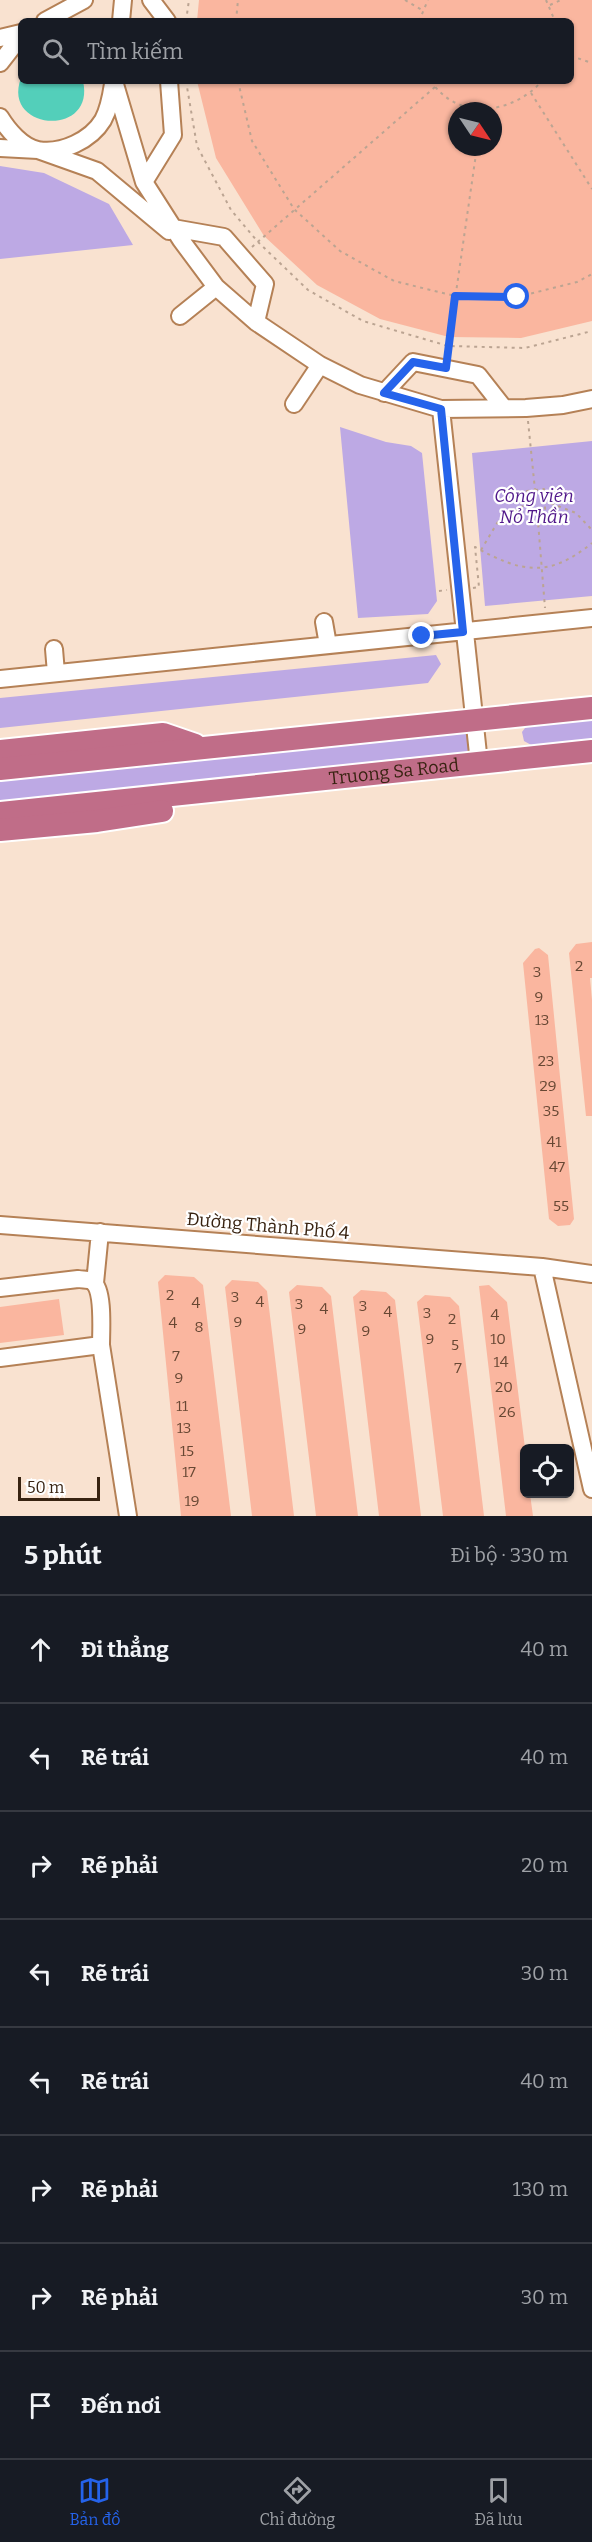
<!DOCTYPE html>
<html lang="vi">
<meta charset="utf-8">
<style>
body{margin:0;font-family:Bitter,serif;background:#20242c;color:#f1f3f6}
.controls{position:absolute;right:18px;bottom:18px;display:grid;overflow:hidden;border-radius:9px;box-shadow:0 2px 4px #0004}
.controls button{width:54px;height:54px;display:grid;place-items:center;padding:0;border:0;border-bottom:2px solid #363941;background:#171b24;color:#f1f3f6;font:30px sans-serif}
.compass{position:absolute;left:448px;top:102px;width:54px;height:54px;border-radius:50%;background:#171b24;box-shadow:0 2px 4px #0004;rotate:125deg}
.scale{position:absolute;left:18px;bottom:15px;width:82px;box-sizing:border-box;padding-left:6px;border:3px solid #382311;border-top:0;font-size:16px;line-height:21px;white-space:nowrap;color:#382311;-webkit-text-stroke:4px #fff;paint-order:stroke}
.stop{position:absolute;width:18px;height:18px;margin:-14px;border:4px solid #2563eb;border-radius:50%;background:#fff}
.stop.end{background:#2563eb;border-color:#fff;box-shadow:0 2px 6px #0008}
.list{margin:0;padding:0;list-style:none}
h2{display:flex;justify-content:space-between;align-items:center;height:78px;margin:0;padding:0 24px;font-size:26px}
h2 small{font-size:20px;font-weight:400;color:#9ea1a6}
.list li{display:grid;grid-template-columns:39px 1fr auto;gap:18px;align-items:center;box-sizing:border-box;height:108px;padding:0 24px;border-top:2px solid #363941}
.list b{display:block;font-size:22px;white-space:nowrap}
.list em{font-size:20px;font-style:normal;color:#9ea1a6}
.icon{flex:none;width:33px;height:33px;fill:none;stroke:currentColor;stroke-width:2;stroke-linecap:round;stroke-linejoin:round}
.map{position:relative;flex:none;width:592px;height:1516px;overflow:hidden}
.search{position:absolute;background:#171b24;box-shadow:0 2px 4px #0004;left:18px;right:18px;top:18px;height:66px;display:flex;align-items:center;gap:15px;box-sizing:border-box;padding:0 21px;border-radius:9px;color:#9ea1a6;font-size:22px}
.sheet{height:942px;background:#171b24}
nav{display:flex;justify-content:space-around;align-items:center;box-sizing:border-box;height:84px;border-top:2px solid #363941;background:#171b24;font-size:16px;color:#9ea1a6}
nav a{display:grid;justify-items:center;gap:3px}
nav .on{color:#2563eb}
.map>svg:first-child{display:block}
.green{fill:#bda9e4}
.water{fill:#53cfba}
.building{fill:#fab69f;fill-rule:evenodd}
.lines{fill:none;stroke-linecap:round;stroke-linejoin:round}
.minor-casing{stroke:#b58156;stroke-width:20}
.highway-casing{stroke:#fff;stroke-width:26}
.path{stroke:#bba492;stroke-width:2;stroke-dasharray:3 4.5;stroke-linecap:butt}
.minor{stroke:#fff;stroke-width:16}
.highway{stroke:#c06d88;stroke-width:22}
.route{stroke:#2563eb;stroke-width:8}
.labels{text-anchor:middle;stroke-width:4.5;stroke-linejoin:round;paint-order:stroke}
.number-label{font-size:15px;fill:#684834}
.park-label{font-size:18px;font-style:italic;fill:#50178a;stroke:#fff}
.street-label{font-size:18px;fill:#382311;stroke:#fff}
</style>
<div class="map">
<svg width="592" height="1516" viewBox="0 0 592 1516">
<rect width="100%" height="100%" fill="#f9e2d0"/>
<path class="green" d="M0,166L44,173L109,204L133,245L0,259Z
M340,427L386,442L411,446L422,453L437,601L428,614L358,618Z
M592,441V596L485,606L472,453Z
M436,655L441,664L428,683L0,728V698Z
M592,719V740L533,746L524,741L522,732L525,728L531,725Z
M464,732L469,733L472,747L466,752L384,760L359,766L0,804V776Z"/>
<path class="water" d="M21,78V81H83C96,138 1,131 21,78Z"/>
<path class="building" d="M199,0H592V321L521,338L449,337L380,319L317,285L264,236L216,158L197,81H571V21H197ZM457,111H493V147H457Z
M592,942V978H590L592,1000V1116H586L569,953L576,944Z
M539,948L548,955L574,1219L570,1225L558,1226L549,1219L523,963L535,949Z
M165,1275L194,1277L203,1285L231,1516H181L158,1282Z
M232,1280L258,1282L267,1291L294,1516H252L225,1287Z
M297,1285L322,1287L331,1296L358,1516H316L289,1292Z
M489,1285L507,1302L525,1448V1494H530L533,1516H506L479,1286Z
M361,1290L386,1292L395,1300L421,1516H379L353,1297Z
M425,1295L450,1297L459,1306L484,1516H443L417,1302Z
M59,1299L64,1335L0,1343V1307Z"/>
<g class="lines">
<defs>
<path id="minor" d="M151,0L167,21
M45,21L84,0
M121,21L123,0
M0,38L21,33
M0,63L21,36
M114,81L144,182L181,240L216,287L256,322L320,365L360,385L441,409L526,408L563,405L592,399
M0,117C8,130 22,147 38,150C62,154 91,140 103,120C109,109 111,97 113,84
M0,148L38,150L97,171L169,231
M144,182L173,135L169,81
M173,228L224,237L265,284L256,322
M180,316L216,287
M384,393L413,362L478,375L504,408
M294,404L320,365
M441,409L479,763
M324,622L328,645
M54,649L56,673
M0,679L592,618
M0,1225L542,1267L592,1274
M542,1267L592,1489
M95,1283L100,1232
M0,1288L78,1279C84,1280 89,1279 93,1282C104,1291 101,1331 101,1345
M0,1358L101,1345L128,1516"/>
<g id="highway">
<path d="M0,751L163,734L195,745"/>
<path d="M0,769L592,708"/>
<path id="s1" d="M0,813L592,751"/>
<path d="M0,830L97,821L162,811"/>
</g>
</defs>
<use href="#minor" class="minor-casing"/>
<use href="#highway" class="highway-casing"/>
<path class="path" d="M405,0L422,10
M546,0L555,21
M550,5L561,0
M186,21L189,0
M236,21L238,0
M419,21L428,0
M571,56L592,63
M186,81L197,146L231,210L258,242L308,290L363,321L448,346L525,348L592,331
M238,81L252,141L294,209L340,251L394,281L455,296L517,297L577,282L592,274
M431,81C458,122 513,114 542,81
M531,93L592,189
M252,247L435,87
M447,355L477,147
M528,421L535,490L527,491L529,510L537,509L545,608
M535,490L544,489L545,501
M537,509H545V501L576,513L592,530
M481,550L499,520L528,503
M473,588L479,587L475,547C522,573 549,578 592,543
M439,591L447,590"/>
<use href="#minor" class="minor"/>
<use href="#highway" class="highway"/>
</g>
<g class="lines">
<path class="route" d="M422,636L463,632L441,409L384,393L413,362L446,368L455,296L517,297"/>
</g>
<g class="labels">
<g class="number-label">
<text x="579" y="971">2</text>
<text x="537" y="977">3</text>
<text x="539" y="1002">9</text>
<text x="542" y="1025">13</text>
<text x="546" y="1066">23</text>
<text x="548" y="1091">29</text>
<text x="551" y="1116">35</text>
<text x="554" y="1147">41</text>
<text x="557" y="1172">47</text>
<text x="561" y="1211">55</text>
<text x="170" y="1300">2</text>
<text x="235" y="1302">3</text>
<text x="260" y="1307">4</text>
<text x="196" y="1308">4</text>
<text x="299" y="1309">3</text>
<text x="363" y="1311">3</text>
<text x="324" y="1314">4</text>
<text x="388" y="1317">4</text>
<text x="427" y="1318">3</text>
<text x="495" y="1320">4</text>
<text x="452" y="1324">2</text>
<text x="238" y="1327">9</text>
<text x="173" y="1328">4</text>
<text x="199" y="1332">8</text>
<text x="302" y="1334">9</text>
<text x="366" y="1336">9</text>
<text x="430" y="1344">9</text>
<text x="498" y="1344">10</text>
<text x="455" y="1350">5</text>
<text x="176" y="1361">7</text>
<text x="501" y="1367">14</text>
<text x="458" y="1373">7</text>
<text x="179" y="1383">9</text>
<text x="504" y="1392">20</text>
<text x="182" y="1411">11</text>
<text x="507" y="1417">26</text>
<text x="184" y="1433">13</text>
<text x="187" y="1456">15</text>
<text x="189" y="1477">17</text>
<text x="192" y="1506">19</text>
</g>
<g class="park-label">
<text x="534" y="502">Công viên<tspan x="534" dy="21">Nỏ Thần</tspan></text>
</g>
<g class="street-label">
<text dy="6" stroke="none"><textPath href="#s1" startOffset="396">Truong Sa Road</textPath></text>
<text transform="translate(268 1226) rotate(5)" y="6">Đường Thành Phố 4</text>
</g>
</g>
</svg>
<div class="controls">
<button><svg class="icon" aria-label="locate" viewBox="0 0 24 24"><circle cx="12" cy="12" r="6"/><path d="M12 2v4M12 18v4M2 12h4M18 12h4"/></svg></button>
</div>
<svg class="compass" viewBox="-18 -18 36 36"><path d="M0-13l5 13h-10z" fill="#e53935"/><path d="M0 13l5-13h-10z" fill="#9ea1a6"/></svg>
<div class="scale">50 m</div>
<div class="stop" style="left:517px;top:297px"></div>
<div class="stop end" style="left:422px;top:636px"></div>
<div class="search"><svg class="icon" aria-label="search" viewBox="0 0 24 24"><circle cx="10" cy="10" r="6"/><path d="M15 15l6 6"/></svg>Tìm kiếm</div>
</div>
<section class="sheet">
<h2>5 phút<small>Đi bộ · 330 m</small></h2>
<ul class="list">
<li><svg class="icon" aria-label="ahead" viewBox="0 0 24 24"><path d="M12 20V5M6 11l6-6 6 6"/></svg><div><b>Đi thẳng</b></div><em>40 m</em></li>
<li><svg class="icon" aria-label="left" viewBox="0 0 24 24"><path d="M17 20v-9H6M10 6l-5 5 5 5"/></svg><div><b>Rẽ trái</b></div><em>40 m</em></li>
<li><svg class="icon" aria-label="right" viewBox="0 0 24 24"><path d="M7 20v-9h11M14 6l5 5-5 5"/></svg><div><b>Rẽ phải</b></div><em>20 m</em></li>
<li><svg class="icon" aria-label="left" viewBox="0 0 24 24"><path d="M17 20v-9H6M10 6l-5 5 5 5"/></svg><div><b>Rẽ trái</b></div><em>30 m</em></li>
<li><svg class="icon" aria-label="left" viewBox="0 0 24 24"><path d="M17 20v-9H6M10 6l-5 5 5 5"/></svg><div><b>Rẽ trái</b></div><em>40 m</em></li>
<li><svg class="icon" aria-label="right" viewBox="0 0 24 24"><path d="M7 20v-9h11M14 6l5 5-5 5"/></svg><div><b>Rẽ phải</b></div><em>130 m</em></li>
<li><svg class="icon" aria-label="right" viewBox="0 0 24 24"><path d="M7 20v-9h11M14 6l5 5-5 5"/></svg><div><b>Rẽ phải</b></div><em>30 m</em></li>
<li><svg class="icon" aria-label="arrive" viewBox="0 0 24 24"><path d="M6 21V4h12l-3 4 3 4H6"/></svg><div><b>Đến nơi</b></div></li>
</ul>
</section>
<nav>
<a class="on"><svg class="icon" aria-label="map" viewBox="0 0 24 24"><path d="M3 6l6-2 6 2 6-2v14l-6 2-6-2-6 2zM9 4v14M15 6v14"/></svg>Bản đồ</a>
<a><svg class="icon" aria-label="directions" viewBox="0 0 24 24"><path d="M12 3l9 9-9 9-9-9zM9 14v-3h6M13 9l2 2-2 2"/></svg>Chỉ đường</a>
<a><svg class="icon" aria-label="saved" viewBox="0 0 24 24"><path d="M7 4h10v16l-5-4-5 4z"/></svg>Đã lưu</a>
</nav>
